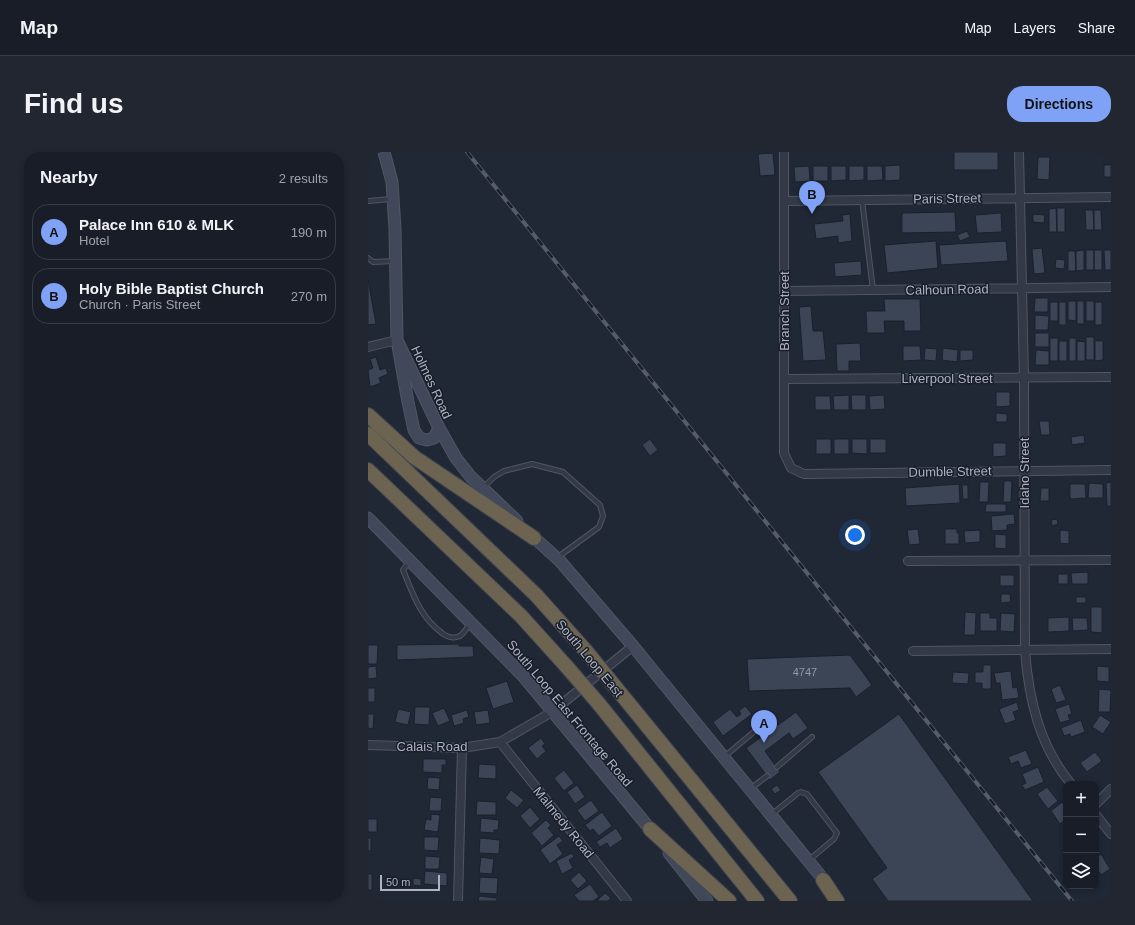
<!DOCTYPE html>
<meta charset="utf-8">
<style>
body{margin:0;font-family:Arial,sans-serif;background:#212630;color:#f1f3f6}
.controls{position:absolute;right:12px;bottom:12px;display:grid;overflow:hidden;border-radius:8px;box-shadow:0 2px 6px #0003}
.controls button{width:36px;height:36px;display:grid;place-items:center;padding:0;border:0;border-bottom:1px solid #363b45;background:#181d28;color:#f1f3f6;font:20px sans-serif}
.scale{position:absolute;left:12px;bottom:10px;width:60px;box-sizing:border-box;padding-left:4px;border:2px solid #adb3c3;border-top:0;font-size:11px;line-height:14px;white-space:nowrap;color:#adb3c3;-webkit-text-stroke:3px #191e2a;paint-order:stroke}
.you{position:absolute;left:487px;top:383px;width:14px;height:14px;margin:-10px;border:3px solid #fff;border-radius:50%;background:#1a73e8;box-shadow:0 0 0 6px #1a73e833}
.badge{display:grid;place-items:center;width:26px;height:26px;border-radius:50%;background:#7fa2f6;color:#111;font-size:13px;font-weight:700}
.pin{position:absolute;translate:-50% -33px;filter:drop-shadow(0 1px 2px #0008)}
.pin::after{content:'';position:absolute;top:21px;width:14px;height:12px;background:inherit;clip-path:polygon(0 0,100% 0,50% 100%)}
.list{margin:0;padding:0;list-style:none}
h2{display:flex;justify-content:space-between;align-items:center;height:52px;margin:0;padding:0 16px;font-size:17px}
h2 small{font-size:13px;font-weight:400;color:#9fa2a8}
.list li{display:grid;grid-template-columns:26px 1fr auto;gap:12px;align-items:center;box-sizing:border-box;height:56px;margin:0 8px 8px;padding:0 8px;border:1px solid #363b45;border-radius:16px}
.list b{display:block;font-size:15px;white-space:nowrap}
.list p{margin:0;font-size:13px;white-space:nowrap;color:#9fa2a8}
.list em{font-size:13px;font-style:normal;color:#9fa2a8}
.icon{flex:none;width:22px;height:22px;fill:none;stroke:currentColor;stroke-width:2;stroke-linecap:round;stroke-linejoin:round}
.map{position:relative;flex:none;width:743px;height:749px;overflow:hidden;border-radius:16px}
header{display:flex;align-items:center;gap:24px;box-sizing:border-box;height:56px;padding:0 20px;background:#181d28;border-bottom:1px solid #363b45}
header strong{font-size:19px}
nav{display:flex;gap:22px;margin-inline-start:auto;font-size:14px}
.intro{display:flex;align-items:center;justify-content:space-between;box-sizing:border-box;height:96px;padding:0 24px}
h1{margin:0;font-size:28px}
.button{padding:10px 18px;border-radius:16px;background:#7fa2f6;color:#111;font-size:14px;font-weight:700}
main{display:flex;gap:24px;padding:0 24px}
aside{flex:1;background:#181d28;border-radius:16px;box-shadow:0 2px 6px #0003}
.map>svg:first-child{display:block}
.building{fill:#3c4556;stroke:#1a202d}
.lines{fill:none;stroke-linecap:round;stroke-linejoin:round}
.service-casing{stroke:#505664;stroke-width:6}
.minor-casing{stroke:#505664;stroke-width:10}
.secondary-casing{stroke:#505664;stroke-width:13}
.motorway-casing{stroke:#3d4351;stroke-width:16}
.service{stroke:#333946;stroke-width:4}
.minor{stroke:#333946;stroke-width:8}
.secondary{stroke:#414859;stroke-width:11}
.motorway{stroke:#6c6450;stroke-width:14}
.rail-casing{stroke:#555d6d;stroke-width:4}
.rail{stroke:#191e2a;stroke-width:2.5;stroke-dasharray:8;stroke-linecap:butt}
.motorway-bridge-casing{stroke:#3d4351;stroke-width:16;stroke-linecap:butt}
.motorway-bridge{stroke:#6c6450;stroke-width:14}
.labels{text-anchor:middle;stroke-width:3;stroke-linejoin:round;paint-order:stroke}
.number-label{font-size:11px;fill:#9198a8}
.street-label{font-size:13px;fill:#adb3c3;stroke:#191e2a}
</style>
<header>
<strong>Map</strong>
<nav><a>Map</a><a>Layers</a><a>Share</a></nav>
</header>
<div class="intro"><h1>Find us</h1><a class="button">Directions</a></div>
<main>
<aside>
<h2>Nearby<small>2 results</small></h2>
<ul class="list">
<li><span class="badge">A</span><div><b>Palace Inn 610 &amp; MLK</b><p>Hotel</p></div><em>190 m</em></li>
<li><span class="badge">B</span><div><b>Holy Bible Baptist Church</b><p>Church · Paris Street</p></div><em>270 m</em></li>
</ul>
</aside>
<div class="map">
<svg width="743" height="749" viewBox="0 0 743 749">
<rect width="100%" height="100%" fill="#202735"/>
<path class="building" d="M586,0H630V18H586Z
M405,1L407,23L392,24L390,2Z
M670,5H682L681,28L669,27Z
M532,13V28L517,29V14Z
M736,13H743V25H736Z
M441,14L442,29L427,30L426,15Z
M445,14H460V29H445Z
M463,14H478V28L463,29Z
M481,14H496V28L481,29Z
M499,14H514L515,28L499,29Z
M688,56L689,80H681V57Z
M689,56H697V80H689Z
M717,58H725L726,78H718Z
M726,58H733L734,78H726Z
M587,60L588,80L534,81V61Z
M633,61L634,80L609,81L607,63Z
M482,62L484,89L470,91V84L448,87L446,72L475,69L474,63Z
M665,62L677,63L676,71L665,70Z
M599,79L602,85L592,89L589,83Z
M568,89L570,116L519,121L516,93Z
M638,89L640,109L573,113L571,93Z
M674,96L677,121L666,122L664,97Z
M716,98V118L708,119V99Z
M718,98H726V118H718Z
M726,98H734V118H726Z
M736,98H743V118H737Z
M700,99H707L708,119H700Z
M688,107L697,108L696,117L687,116Z
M493,109L494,123L467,125L466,111Z
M0,127L8,172L0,173Z
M667,146H680V160H666Z
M516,147H552L553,179H536V169H516L517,181H499L498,159H517Z
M700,149H708V169L700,168Z
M709,149H716V172H709Z
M718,149H726V169H718Z
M682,150H690V169H682Z
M691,150H698V173H691Z
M727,150H734V173H727Z
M443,154L445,179H455L458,208L435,209L431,155Z
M667,163L681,164L680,178H667Z
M667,181H681V195H667Z
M718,185H726V208H718Z
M682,186H690V209H682Z
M701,186H708V209H701Z
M691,189H699V209H691Z
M709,189L717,190V209H709Z
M727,189H735V208L727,209Z
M492,191L493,209H481V219H469L468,192Z
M535,194H552L553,208L535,209Z
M557,196L569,197L568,209L556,208Z
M575,196L590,198L589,210L574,208Z
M592,198H605V208L592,209Z
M668,198L681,199V213H667Z
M8,205L12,218L18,216L20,222L11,226L13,231L2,235L0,218L5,216L2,207Z
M628,240H642V254L628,255Z
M481,243V258H466L465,244Z
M483,243H498V258H484Z
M516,243L517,257L502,258L501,244Z
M447,244H462L463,258H447Z
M628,261L639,262V270H628Z
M671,269H681L682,283H673Z
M716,283L717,291L704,293L703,285Z
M282,287L290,298L282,304L274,293Z
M448,287H463V302H448Z
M466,287H481V302H466Z
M484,287H499V302L484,301Z
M502,287H518V301H502Z
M625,291H638V304L625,305Z
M636,329H644L643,350H635Z
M612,330H621L620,350H611Z
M743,330V354H739L738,331Z
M721,331L735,332V346H720Z
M591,332L592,351L538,354L537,336Z
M702,332H717L718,346L702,347Z
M594,333H600V347H595Z
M673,336H681V349H672Z
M618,352H638V360H617Z
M646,362L647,372L639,373V378L624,379L623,364Z
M689,367L690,372L684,374L683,368Z
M550,377L552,392L541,393L539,378Z
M577,377H589V381H591V392H577Z
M612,378V390L597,391L596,379Z
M692,378L701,379V392L692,391Z
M627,382L638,383V397L627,396Z
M720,420V432H704L703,421Z
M690,422H700V432H690Z
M632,423H646V434H632Z
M633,442H642L643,450L633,451Z
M708,445H718V451H708Z
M723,455H734V481L723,480Z
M597,460L608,461L607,483H596Z
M612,461H622V466H629V479H612Z
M633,461L647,462L646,480L632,479Z
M701,465V479L680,480V466Z
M704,466H719L720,478L705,479Z
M91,492V494H105L106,505L29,508V493Z
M0,493H10L9,512H0Z
M482,503L504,533L488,545L482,536L381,539L379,507Z
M615,513H623V537H614V531H607V520H615Z
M8,514L9,526L0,527V515Z
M729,514L741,515V530L729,529Z
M643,519L645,536L649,535L651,546L634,548L632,531H628L626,521Z
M585,520L601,521L600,532L584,531Z
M139,529L146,550L125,557L118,536Z
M692,533L698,548L688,551L683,537Z
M0,536H7V550H0Z
M731,537L743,538L742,560H730Z
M649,550L651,558L645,560L648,568L637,572L631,557Z
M701,552L704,562L700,563L702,568L692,571L687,557Z
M377,554L384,562L355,584L345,570L362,557L369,565L373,562L371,559Z
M47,555H62L61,573L46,572Z
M76,556L82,569L70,574L64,561Z
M30,557L43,560L40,573L27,570Z
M99,558L101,565L95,567L96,571L86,574L83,563Z
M120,558L122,571L108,573L106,560Z
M428,560L440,576L425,587L421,581L397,599L412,620L402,628L378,596Z
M0,562H6L5,577L0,576Z
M531,562L665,749H520L504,727L519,716L450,620Z
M732,563L743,570L735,582L724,575Z
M713,568L717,580L703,585L702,582L696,584L693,576Z
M173,586L177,592L174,594L178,599L169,607L160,596Z
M658,598L664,612L653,616L650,609L643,612L640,605Z
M727,600L734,609L719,620L712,611Z
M55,607H78V613H74V621L55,620Z
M111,612L128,613V627L110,626Z
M670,615L676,630L657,638L654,633L658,631L654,622Z
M196,618L206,631L196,639L186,626Z
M60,625L72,626L71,638L59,637Z
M209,633L217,645L207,652L199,640Z
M409,633L413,638L407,642L403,637Z
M679,635L690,649L680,657L669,642Z
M143,638L156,648L149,656L137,646Z
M62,645L74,646L73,659H61Z
M223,648L231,659L217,669L209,658Z
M109,649L128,650V663H108Z
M694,650L698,656V667L692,672L683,659Z
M162,655L172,667L162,676L152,664Z
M234,660L244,674L231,684L225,677L222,679L217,673Z
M63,662L72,663L70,680L56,678L58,667L63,668Z
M113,666L131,668L130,678H126V681L112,680Z
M0,667H9V680H0Z
M178,668L183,673L180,676L186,683L174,694L163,681Z
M248,676L255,687L242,696L239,691L232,695L228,690Z
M191,684L195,689L189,693L195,702L182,712L172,698Z
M56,685H71L70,699L56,698Z
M0,686H3V699H0Z
M112,686L132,688L131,702L111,701Z
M204,701L206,705L201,708L205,716L194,722L188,709Z
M733,702L742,717L733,723L728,715V706Z
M57,704L72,705L71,717H57Z
M113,705L126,707L124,722L111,721Z
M57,719L79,721V734L56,732Z
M211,720L219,729L210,737L202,728Z
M0,722H4V738H0Z
M112,725L130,726L129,742L111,741Z
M45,726L53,727V734L45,733Z
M222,732L231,745L225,749H211L206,743Z
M237,741L243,746L240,749H229Z
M111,744L129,746V749H110Z"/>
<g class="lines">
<defs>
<path id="service" d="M494,48L505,138
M0,49L24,47
M0,106L5,110L26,109
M115,336L126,325L136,319L164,312L195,320L232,353L235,364L231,375L190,405
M41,410L35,418C45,442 52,465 74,481C79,485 85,487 92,484C96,481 99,476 102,472
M356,605L388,578
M409,615L444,585
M382,637L399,624
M403,663L430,641L433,640L439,642L469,681L466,687L441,708"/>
<path id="minor" d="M416,0V301L423,316L436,322L743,318
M651,0L656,226L657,499C661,548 671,593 703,632
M416,49L743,45
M416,139L743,135
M0,195L29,188
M416,227L743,225
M540,409L743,408
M545,499L743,497
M132,590L259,749
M0,593L94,596L132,590L184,560L265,494
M728,652L743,637
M728,663L743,682
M90,749L94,596"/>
<path id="secondary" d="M16,0L24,30L27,77L29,188L40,250L46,278L51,286L59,288L66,286L71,276
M29,188L71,276L88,306L102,324L149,369
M0,366L156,525L287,683
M161,381L192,409L265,494L460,733
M301,701L339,749"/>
<path id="motorway" d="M0,263L46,305L166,386
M0,282L168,443L218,499
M0,318L153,464L199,515
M249,537L422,749
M231,552L389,749
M282,677L361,749
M455,728L469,749"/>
</defs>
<use href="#service" class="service-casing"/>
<use href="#minor" class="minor-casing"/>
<use href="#secondary" class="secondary-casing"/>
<use href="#motorway" class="motorway-casing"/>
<use href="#service" class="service"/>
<use href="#minor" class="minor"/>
<use href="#secondary" class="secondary"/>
<use href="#motorway" class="motorway"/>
<defs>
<path id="rail" d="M99,0L704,749"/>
</defs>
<use href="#rail" class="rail-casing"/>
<use href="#rail" class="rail"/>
<defs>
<path id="motorway-bridge" d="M218,499L249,537
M199,515L231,552"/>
</defs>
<use href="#motorway-bridge" class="motorway-bridge-casing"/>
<use href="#motorway-bridge" class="motorway-bridge"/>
</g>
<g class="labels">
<g class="number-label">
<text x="437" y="524">4747</text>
</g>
<g class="street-label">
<text transform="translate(579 46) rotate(-1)" y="5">Paris Street</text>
<text transform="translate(579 137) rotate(-1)" y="5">Calhoun Road</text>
<text transform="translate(416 159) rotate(-90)" y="5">Branch Street</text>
<text x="579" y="231">Liverpool Street</text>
<text transform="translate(64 230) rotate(65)" y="5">Holmes Road</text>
<text transform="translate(582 319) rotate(-1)" y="5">Dumble Street</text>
<text transform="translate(656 321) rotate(-90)" y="5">Idaho Street</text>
<text transform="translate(222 506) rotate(50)" y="5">South Loop East</text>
<text transform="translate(202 561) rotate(50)" y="5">South Loop East Frontage Road</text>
<text x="64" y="599">Calais Road</text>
<text transform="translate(196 670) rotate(51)" y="5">Malmedy Road</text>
</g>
</g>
</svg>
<div class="controls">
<button>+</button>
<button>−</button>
<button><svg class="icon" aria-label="layers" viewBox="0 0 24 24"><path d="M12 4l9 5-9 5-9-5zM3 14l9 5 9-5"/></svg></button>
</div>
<div class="scale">50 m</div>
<div class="you"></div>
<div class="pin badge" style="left:396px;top:591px">A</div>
<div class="pin badge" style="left:444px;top:62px">B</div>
</div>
</main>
